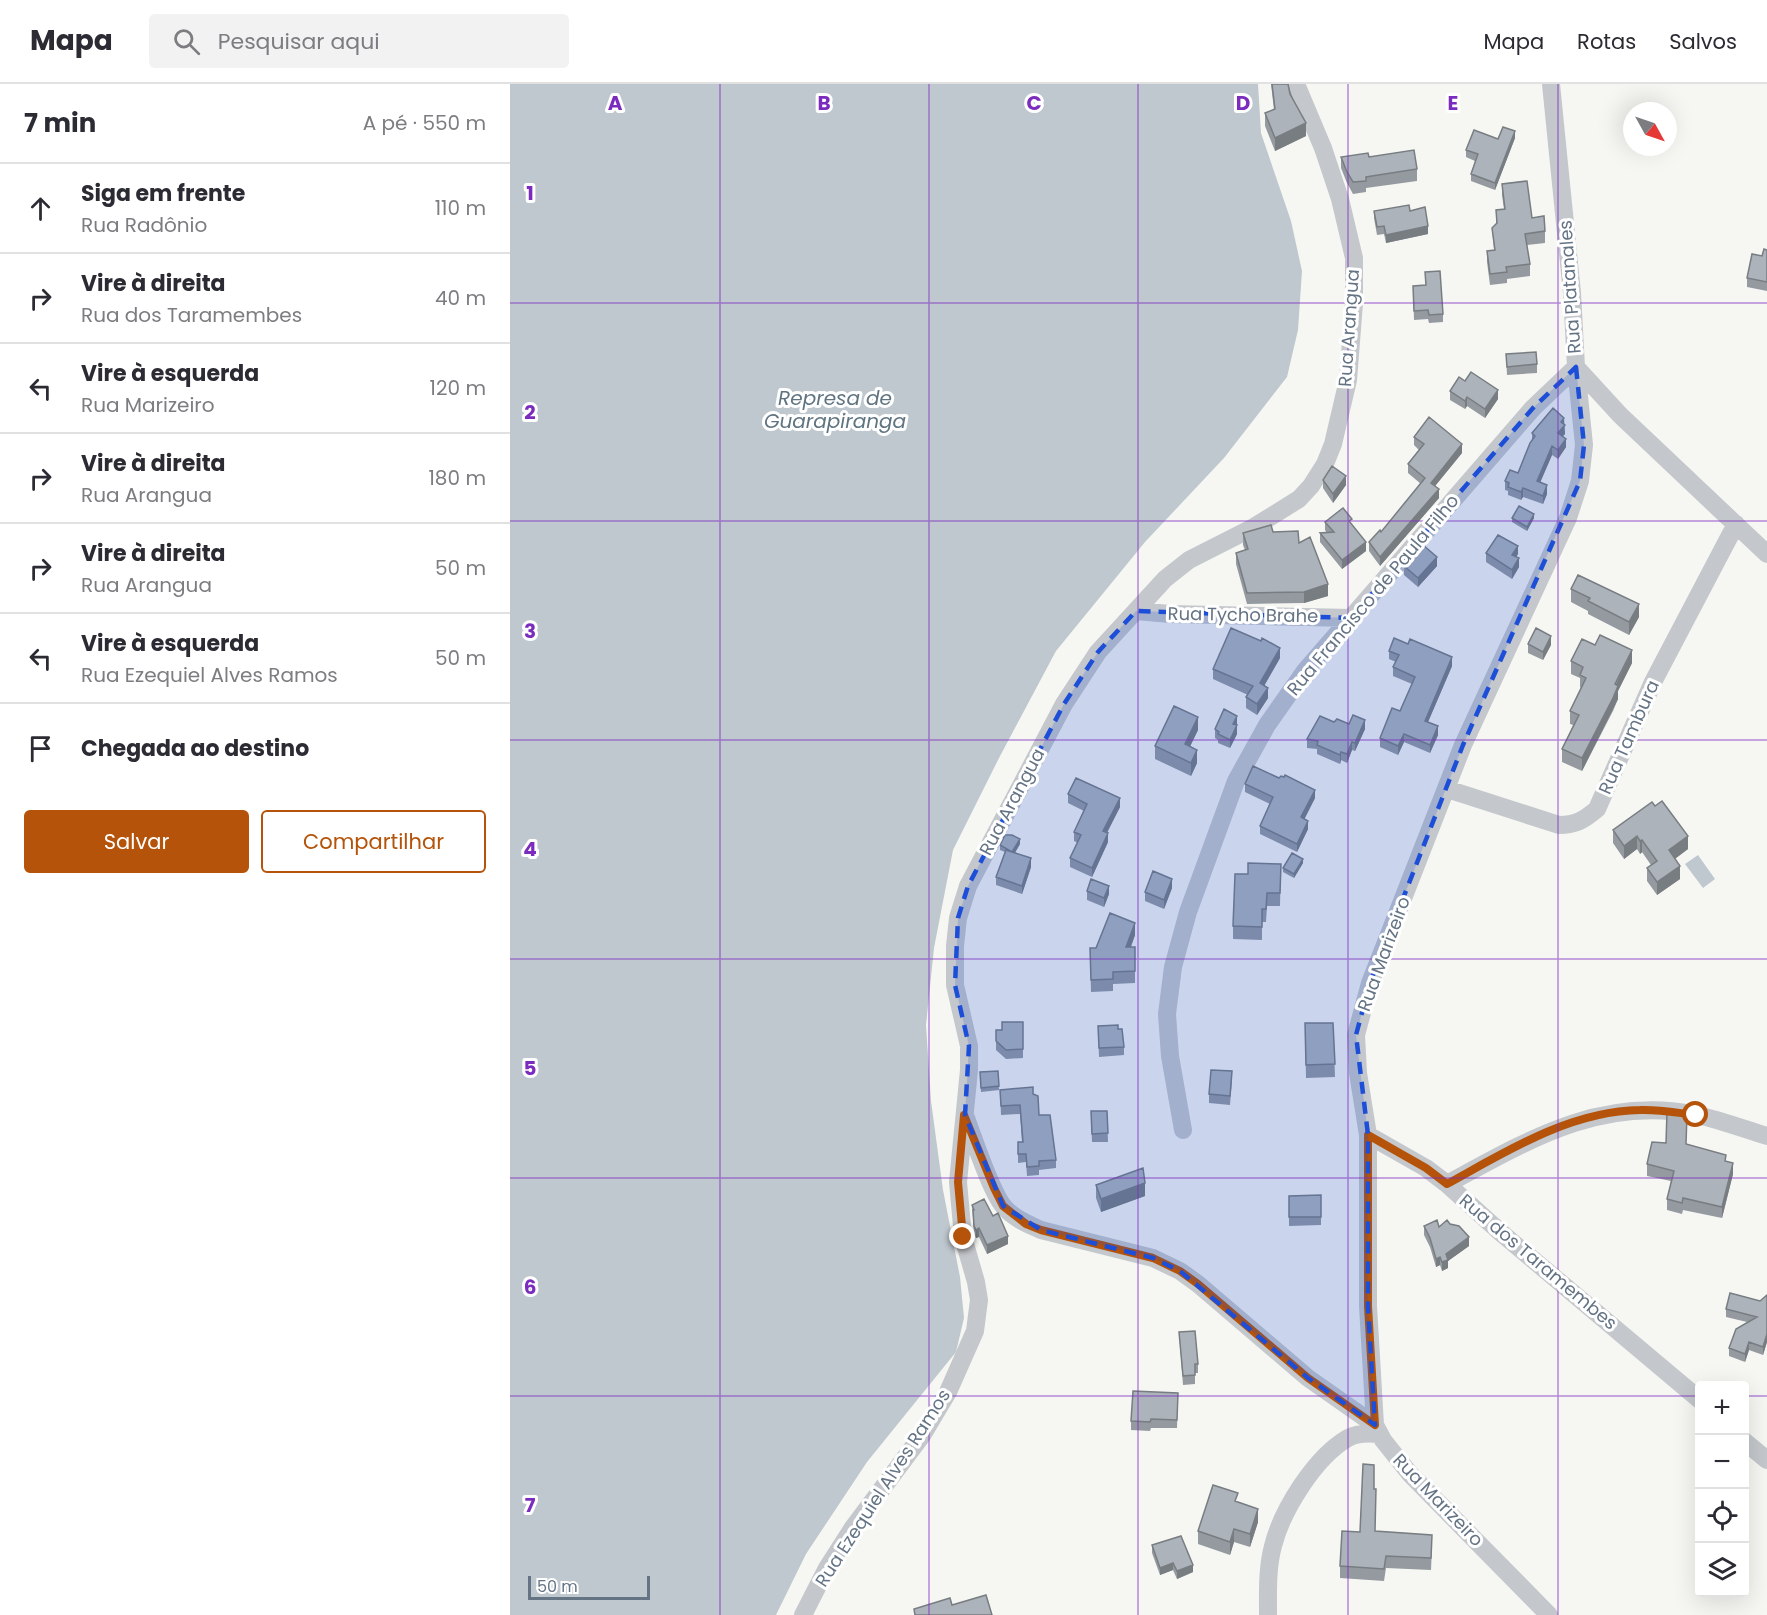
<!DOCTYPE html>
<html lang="pt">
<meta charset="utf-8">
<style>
body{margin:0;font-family:Poppins,sans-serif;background:#f2f2f3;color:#2b2b33}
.controls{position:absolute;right:18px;bottom:18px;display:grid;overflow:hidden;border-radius:6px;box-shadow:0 6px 24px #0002}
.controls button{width:54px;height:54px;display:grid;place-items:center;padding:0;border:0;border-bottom:2px solid #e1e1e2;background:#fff;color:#2b2b33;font:30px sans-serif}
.compass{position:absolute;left:1113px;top:18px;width:54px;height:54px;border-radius:50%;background:#fff;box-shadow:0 6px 24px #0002;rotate:130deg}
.scale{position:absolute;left:18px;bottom:15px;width:122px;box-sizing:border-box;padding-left:6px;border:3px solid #657485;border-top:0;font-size:16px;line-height:21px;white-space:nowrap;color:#657485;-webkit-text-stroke:4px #fff;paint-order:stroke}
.stop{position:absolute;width:18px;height:18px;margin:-14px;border:4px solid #b45309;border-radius:50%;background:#fff}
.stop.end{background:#b45309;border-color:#fff;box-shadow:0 2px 6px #0008}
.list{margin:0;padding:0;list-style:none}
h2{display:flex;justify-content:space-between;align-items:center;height:78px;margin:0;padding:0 24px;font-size:26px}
h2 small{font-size:20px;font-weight:400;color:#7c7c81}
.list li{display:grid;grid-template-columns:39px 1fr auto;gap:18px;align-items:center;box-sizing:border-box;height:90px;padding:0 24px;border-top:2px solid #e1e1e2}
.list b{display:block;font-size:22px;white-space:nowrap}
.list p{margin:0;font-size:20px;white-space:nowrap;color:#7c7c81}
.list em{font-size:20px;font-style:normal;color:#7c7c81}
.actions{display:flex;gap:12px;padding:18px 24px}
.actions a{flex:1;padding:14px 0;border:2px solid #b45309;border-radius:6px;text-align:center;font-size:21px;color:#b45309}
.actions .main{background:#b45309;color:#fff}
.icon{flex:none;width:33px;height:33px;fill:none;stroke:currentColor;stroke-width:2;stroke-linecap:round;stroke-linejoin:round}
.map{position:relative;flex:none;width:1257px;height:1531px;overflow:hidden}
header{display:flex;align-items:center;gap:36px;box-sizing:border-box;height:84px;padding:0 30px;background:#fff;border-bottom:2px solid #e1e1e2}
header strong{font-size:28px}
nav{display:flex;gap:33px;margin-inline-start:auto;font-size:21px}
.search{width:420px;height:54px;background:#f2f2f3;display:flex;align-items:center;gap:15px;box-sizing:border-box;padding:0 21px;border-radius:6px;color:#7c7c81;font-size:22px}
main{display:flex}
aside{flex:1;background:#fff}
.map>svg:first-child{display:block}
.water{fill:#bfc8cf}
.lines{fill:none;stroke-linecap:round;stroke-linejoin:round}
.minor{stroke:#c4c7cb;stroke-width:18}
.wall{fill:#949aa0}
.shaded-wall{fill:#787d82}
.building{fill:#acb3ba;stroke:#787d82;stroke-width:1.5}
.route{stroke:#b45309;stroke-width:8}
.marked{fill:#1d4ed8;fill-opacity:0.2;stroke:#1d4ed8;stroke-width:4.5;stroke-dasharray:12 8;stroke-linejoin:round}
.grid{fill:none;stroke:#7b2cbf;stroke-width:1.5;stroke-opacity:0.55}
.labels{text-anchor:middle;stroke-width:6;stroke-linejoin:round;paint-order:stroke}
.street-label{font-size:18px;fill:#657485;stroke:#fff}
.water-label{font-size:20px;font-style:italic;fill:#607582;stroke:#fff}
.grid-label{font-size:20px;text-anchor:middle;font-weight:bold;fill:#7b2cbf;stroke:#fff;stroke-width:6;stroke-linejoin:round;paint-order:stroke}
</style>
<header>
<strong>Mapa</strong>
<div class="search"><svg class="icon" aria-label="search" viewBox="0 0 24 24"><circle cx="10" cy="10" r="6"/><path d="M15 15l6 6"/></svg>Pesquisar aqui</div>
<nav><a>Mapa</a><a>Rotas</a><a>Salvos</a></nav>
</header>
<main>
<aside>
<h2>7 min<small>A pé · 550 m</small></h2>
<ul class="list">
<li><svg class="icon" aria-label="ahead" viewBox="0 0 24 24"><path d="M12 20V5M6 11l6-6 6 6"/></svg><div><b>Siga em frente</b><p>Rua Radônio</p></div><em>110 m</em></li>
<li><svg class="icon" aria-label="right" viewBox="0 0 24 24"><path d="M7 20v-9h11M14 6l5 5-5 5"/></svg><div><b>Vire à direita</b><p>Rua dos Taramembes</p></div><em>40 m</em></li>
<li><svg class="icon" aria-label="left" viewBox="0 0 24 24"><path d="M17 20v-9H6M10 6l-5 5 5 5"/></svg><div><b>Vire à esquerda</b><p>Rua Marizeiro</p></div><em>120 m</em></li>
<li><svg class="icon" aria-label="right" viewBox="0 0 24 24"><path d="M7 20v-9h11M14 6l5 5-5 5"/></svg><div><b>Vire à direita</b><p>Rua Arangua</p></div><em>180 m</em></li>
<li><svg class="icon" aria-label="right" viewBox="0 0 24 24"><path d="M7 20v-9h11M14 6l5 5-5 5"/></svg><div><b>Vire à direita</b><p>Rua Arangua</p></div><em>50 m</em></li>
<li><svg class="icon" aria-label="left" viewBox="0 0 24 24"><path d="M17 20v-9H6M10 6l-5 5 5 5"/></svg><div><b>Vire à esquerda</b><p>Rua Ezequiel Alves Ramos</p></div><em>50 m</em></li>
<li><svg class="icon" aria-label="arrive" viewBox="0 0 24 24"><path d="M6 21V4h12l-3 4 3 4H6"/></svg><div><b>Chegada ao destino</b></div></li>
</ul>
<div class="actions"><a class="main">Salvar</a><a>Compartilhar</a></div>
</aside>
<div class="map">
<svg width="1257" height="1531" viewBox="0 0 1257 1531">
<rect width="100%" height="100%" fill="#f6f7f3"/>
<path class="water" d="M0,0H748L751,49L781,137L792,187L788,246L777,293L714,374L635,458L546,567L489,674L443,766L424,864L416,941L421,1017L433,1106L450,1193L454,1234L446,1268L357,1378L296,1470L266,1531H0Z
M1188,771L1205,795L1193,804L1175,780Z"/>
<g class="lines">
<path class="minor" d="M1066,283L1110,331L1257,470
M626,527L660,530L841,534
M937,705L1049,741C1066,741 1074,736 1087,725L1143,598L1226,440
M456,1034C464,1055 482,1111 495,1124C505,1135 518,1140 531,1146L643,1174L670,1187L688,1200L798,1294L865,1341
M673,1046L660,972L657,930L663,883L678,828L726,697L757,641L795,587L1023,324L1066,283
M858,1051L916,1084L937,1100L989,1147L1190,1316
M937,1100C1017,1057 1091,1011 1187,1031C1210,1036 1234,1045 1257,1052
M1234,1357L1257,1376
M293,1531L317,1484L342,1445L413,1350L438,1308L465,1247L469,1216L466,1198L453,1153L448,1098L459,986V962L445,901V862L448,834L458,802L554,620L588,568L655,495L679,476L744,443L789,415L801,402L815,380L823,360L838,296L844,219V174L830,115L813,64L786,0
M758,1531C758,1508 757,1484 763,1462C772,1426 805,1373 838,1354C847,1349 859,1349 869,1350
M1039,1531L900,1390L873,1356L865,1341L858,1222V1051L848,989L846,951L860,899L953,661L1058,434L1070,397L1074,361L1066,283L1062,209L1041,0"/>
</g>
<path class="wall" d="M761,0H778L796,52L765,67L755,42V29L764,26Z
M1005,54L985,106L961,97V90L965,77L956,73V66L988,55Z
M831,73H859L907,85V97L856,104V108L843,110L837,99L831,84Z
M992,100L1022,134L1035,147V159L1017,161L1020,180V192L997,195V199L980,201L977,178V167L984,166L982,144L986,140V126L994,125L992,111Z
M864,127H900L918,150L876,159L874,150L867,151L864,134Z
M1257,166V207L1237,203V194Z
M903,202L933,230V238L919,239L918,235L904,236Z
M996,270L1027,280V289L997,291Z
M955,297L988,315L975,334L957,322L955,325L940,316V307Z
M1054,341L1055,350L1053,352L1056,363L1048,375L1042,371L1030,398L1037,410L1033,420L1013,413L1011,416L998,411V407L995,406V397L1008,389L1022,357V349Z
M904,353L952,369L925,402L929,414L870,482L859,467V458L871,448L911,400L898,389V380L909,366L904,361Z
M813,396L836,401L823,419L813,404Z
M1002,434H1024L1017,447L1002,438Z
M815,438L842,441L856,467L832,485L810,458V449H817L815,446Z
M763,448L789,459L818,512L794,519L737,520L726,480V469L735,466L733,461V449Z
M976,469L1008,470L1006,473L1009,483L1002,495L976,478Z
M894,482H927L908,503L894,491Z
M1061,505L1129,533L1119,551L1078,530V527L1061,518Z
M1018,560L1041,561L1033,576L1018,569Z
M879,567L942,582L918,638L928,651L920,669L894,658L888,671L870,663V654L890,627L902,600L883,592V583L886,578L879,575Z
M770,574L754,602L758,614L747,631L736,624V613L738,611L703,595V585Z
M1061,577L1122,579L1108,607V615L1103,627L1072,687L1052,678V665L1063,641L1060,640V627L1071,604L1070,603V594L1061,590Z
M824,638L839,640L855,645L845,667L842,666L837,679L831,676L830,680L807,670V665L797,664V655Z
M727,641V650L720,664L708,659V656L705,654V645Z
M688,646L680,662L687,679L681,692L645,675V662Z
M735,700L805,714L794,735L798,745L787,768L750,750V742L760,720L735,708Z
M558,710L610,723L597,749L598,758L582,793L560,783V774L568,759L564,757V748L574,727L558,719Z
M1103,746L1178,765L1165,775L1170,795L1147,811L1137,797V784L1141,781L1132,768L1130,770L1127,765L1114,775L1103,759Z
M510,760L505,769L521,783L512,810L486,801V793L495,768L490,766V761Z
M793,779L784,794L773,788V784Z
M771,780L770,822H757L756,838H752V856L723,855V842L738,790Z
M662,804L654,825L635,817V808Z
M577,807L599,810L594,823L577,816Z
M625,851L621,863H625V899L603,900V907L581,908L580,864H586Z
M513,938V974L496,975L486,966V946H492Z
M795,939H823L825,993L796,994Z
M588,942L608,945L614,963V971L589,973Z
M470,988L489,1002V1006L471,1008Z
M722,996L720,1021L699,1019V1010Z
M490,1006L523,1010L529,1031L546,1076V1084L529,1086V1091L517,1092L516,1078L508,1079V1058H512L510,1030L491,1031Z
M581,1027H597L598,1058H582Z
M1156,1059L1176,1060L1216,1077L1223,1090L1212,1134L1173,1126L1172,1130L1157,1126V1115L1161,1097L1137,1092V1080Z
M586,1101L635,1112L591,1128L586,1114Z
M811,1111V1141L779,1142V1112Z
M462,1121L498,1160L477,1170L469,1153L466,1154L464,1150Z
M914,1142L929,1143L959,1162L938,1177V1184L932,1187L930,1181L926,1183L920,1163L914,1151Z
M1257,1211V1258L1253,1271L1239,1266L1235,1278L1219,1272V1264L1237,1238L1216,1233V1225L1250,1217Z
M669,1248L688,1280V1289H685V1300L673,1301Z
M668,1309L667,1344H641L640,1347L621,1346V1337Z
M864,1405L865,1447L922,1463L921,1486L876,1484L874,1497L830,1494V1482L850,1448Z
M728,1418L748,1438L740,1463L724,1458L720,1471L688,1460V1447Z
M642,1461L683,1488L667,1495L663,1486L650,1491L642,1469Z"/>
<path class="shaded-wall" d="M796,39V52L765,67V54Z
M1005,47V54L985,106V99Z
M918,142V150L876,159V151Z
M988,306V315L975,334V325Z
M957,313V322L955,325V317Z
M1054,334L1055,350L1048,357V349L1051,338Z
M1056,355V363L1048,375V366Z
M952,360V369L921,407V399Z
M1042,362V371L1027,406V397Z
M836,392V401L823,419V410Z
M1037,401V410L1033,420V412Z
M1013,404V413L1011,416V408Z
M929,405V414L870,482V473Z
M1024,430V434L1017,447V443Z
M856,458V467L832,485V476Z
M1008,462V470L1002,479V471Z
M927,473V482L908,503V494Z
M1009,474V483L1002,495V486Z
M818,500V512L794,519V508Z
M1129,520V533L1119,551V538Z
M1041,552V561L1033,576V568Z
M770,564V574L750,609V599Z
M1122,566V579L1108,607V615L1072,687V674Z
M942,573V582L915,645V637Z
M758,604V614L747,631V620Z
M727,632V650L720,664V656L723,640Z
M688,633V646L675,673V660Z
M855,636V645L845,667V659Z
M928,642V651L920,669V661Z
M894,650V658L888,671V662Z
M842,658V666L837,679V670Z
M687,666V679L681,692V679Z
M831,668V676L830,680V671Z
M805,706V714L791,742V733Z
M610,714V723L593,756V747Z
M798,737V745L787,768V760Z
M598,749V758L582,793V784Z
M1127,752V765L1114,775V762Z
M1178,752V765L1159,779V766Z
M510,755V760L502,773V768Z
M1132,756V768L1130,770V757Z
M521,774V783L512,810V802Z
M793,775V779L784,794V790Z
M1170,782V795L1147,811V798Z
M662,795V804L654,825V816Z
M599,802V810L594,823V814Z
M625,839V851L616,875V863Z
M1223,1079V1090L1212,1134V1123Z
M635,1099V1112L591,1128V1115Z
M469,1144V1153L466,1154V1146Z
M498,1152V1160L477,1170V1161Z
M959,1153V1162L938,1177V1184L932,1187V1178L936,1170Z
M930,1173V1181L926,1183V1175Z
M1257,1250V1258L1253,1271V1263Z
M1239,1258V1266L1235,1278V1270Z
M748,1425V1438L740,1463V1450Z
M724,1445V1458L720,1471V1458Z
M663,1479V1486L650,1491V1484Z
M683,1481V1488L667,1495V1487Z"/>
<path class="building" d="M762,0H778L780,10L796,39L765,54L755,29L765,25Z
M993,43L1005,47L985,99L961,90L968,70L956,66L964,46L988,55Z
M904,66L907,85L856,93V97L843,98L837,88L831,73L858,69L859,73Z
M1017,97L1022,134L1034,132L1035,147L1015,150L1020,180L996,183L997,188L980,190L977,167L985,166L982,144L987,139L986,126L995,125L992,100Z
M899,121L900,127L915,123L918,142L876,151L874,142L867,143L864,127Z
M1254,165L1257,166V198L1237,194L1242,170L1252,172Z
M930,187L933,230L919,231L918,226L904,227L903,202L916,201L915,188Z
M1026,268L1027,280L997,283L996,270Z
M961,288L988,306L975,325L957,313L955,317L940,307L949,293L955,297Z
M1043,324L1054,334L1051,338L1055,341L1048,349L1056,355L1048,366L1042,362L1027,397L1037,401L1033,412L1013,404L1011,408L998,403L999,399L995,397L1000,386L1008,389L1020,359L1025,352L1022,349Z
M919,333L952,360L921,399L929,405L870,473L859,458L870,446L871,448L915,394L898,380L914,360L904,353Z
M822,382L836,392L823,410L813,396Z
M1009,422L1024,430L1017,443L1002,434Z
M833,424L842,435L839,437L856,458L832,476L810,449L824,448L815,438Z
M761,441L763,448L788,447L789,459L800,453L818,500L794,508L737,509L726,469L738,465L733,449Z
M988,451L1008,462L1002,471L1009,474L1002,486L976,469Z
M913,461L927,473L908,494L894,482Z
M1068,491L1129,520L1119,538L1078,517L1080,514L1061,505Z
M721,544L751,557L752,554L770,564L750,599L758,604L747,620L736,613L743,602L703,585Z
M1026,544L1041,552L1033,568L1018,560Z
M1090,551L1122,566L1105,600L1108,602L1103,614L1072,674L1052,665L1069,631L1060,627L1076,594L1070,591L1073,583L1061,577L1072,555L1085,561Z
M884,554L898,560L900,555L942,573L915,637L928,642L920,661L894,650L888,662L870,654L882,624L890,627L905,593L883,583L889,571L879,567Z
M664,622L688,633L675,660L687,666L681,679L645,662Z
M714,625L727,632L723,640L727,641L720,656L708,650L709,648L705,645Z
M843,631L855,636L845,659L842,658L837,670L831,668L830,671L807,661L808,657L797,655L810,632L824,638L827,635L839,640Z
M743,682L769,694L771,692L774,693L775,691L805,706L791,733L798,737L787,760L750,742L763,713L735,700Z
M566,694L610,714L593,747L598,749L582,784L560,774L571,751L564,748L577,720L558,710Z
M1152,717L1178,752L1159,766L1170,782L1147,798L1137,784L1147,777L1132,756L1130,757L1127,752L1114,762L1103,746L1142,718L1145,722Z
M495,751H502L510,755L502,768L490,761Z
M496,766L521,774L512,802L486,793Z
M782,769L793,775L784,790L773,784Z
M738,779L771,780L770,809H757L756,825H752V843L723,842L725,790H738Z
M643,787L662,795L654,816L635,808Z
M581,795L599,802L594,814L577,807Z
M600,829L625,839L616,863H625V887L603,888V895L581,896L580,864H586Z
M492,938H513V965L496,966L486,957V946H492Z
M795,939H823L825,980L796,981Z
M608,941V945H612L614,963L589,964L588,942Z
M701,986L722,987L720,1012L699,1010Z
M488,987L489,1002L471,1004L470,988Z
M523,1003V1010L528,1012L529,1031H540L546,1076L529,1077V1082L517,1083L516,1070H508V1058H513L510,1021L491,1022L490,1006Z
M581,1027H597L598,1049L582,1050Z
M1157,1028L1177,1030L1176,1060L1216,1071L1215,1077L1223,1079L1212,1123L1173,1114L1172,1119L1157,1115L1164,1087L1137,1080L1142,1058L1156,1059Z
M633,1084L635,1099L591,1115L586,1101Z
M811,1111V1133H779V1112Z
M474,1115L483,1132L488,1129L498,1152L477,1161L469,1144L466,1146L464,1142L463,1126H464L462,1121Z
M927,1136L929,1143L937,1136L940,1140L949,1142L959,1153L936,1170L938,1176L932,1178L930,1173L926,1175L920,1154L914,1142Z
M1220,1209L1250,1217L1257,1211V1250L1253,1263L1239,1258L1235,1270L1219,1264L1226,1245L1247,1233L1216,1225Z
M685,1247L688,1280H685V1291L673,1292L669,1248Z
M623,1307L668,1309L667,1336L641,1335L640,1338L621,1337Z
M853,1380L864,1381V1405H866L865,1447L922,1451L921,1474L876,1472L874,1485L830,1482L832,1447L850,1448Z
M703,1401L728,1409L725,1417L748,1425L740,1450L724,1445L720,1458L688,1447Z
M671,1452L683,1481L667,1487L663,1479L650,1484L642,1461Z
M476,1511L482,1531H405L404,1525L440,1514L442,1521Z"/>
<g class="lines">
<path class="route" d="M453,1153L448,1098L454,1031L484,1104L493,1122L516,1140L531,1146L643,1174L670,1187L688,1200L798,1294L865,1341L858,1222V1051L916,1084L937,1100C997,1067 1060,1027 1130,1026C1148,1025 1168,1029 1186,1031"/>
</g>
<path class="marked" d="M1066,283L1074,361L1070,397L953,661L860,899L846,951L858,1051V1222L865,1341L798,1294L670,1187L643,1174L531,1146L493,1122L455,1031L459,962L445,901L448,834L458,802L554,620L588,568L626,527L841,534L1023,324Z"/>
<path class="grid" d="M210,0V1531M419,0V1531M628,0V1531M838,0V1531M1048,0V1531M0,219H1257M0,437H1257M0,656H1257M0,875H1257M0,1094H1257M0,1312H1190M1234,1312H1257"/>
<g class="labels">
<g class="street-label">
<text transform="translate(1060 203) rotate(-94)" y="6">Rua Platanales</text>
<text transform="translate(839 244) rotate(-86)" y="6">Rua Arangua</text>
<text transform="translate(863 511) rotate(-50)" y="6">Rua Francisco de Paula Filho</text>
<text transform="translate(733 531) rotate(1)" y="6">Rua Tycho Brahe</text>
<text transform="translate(1119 653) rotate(-66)" y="6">Rua Tambura</text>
<text transform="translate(502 718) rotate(-62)" y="6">Rua Arangua</text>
<text transform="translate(874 870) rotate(-70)" y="6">Rua Marizeiro</text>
<text transform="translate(1028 1178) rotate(40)" y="6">Rua dos Taramembes</text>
<text transform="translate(373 1404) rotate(-57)" y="6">Rua Ezequiel Alves Ramos</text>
<text transform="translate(928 1416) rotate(46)" y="6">Rua Marizeiro</text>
</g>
<g class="water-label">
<text x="325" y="321">Represa de<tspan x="325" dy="23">Guarapiranga</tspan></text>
</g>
</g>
<g class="grid-label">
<text x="105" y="26">A</text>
<text x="314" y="26">B</text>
<text x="524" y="26">C</text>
<text x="733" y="26">D</text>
<text x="943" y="26">E</text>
<text x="20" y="116">1</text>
<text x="20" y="335">2</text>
<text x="20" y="554">3</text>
<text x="20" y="772">4</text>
<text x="20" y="991">5</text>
<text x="20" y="1210">6</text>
<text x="20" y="1428">7</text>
</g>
</svg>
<div class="controls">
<button>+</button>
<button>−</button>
<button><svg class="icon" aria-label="locate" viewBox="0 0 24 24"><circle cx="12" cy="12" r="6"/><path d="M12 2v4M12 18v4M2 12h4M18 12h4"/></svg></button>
<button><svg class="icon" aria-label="layers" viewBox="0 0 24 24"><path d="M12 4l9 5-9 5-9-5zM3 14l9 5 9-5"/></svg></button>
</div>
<svg class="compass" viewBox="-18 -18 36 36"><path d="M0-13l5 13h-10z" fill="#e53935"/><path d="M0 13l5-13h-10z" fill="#7c7c81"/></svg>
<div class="scale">50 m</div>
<div class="stop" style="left:1186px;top:1031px"></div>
<div class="stop end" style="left:453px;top:1153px"></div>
</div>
</main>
